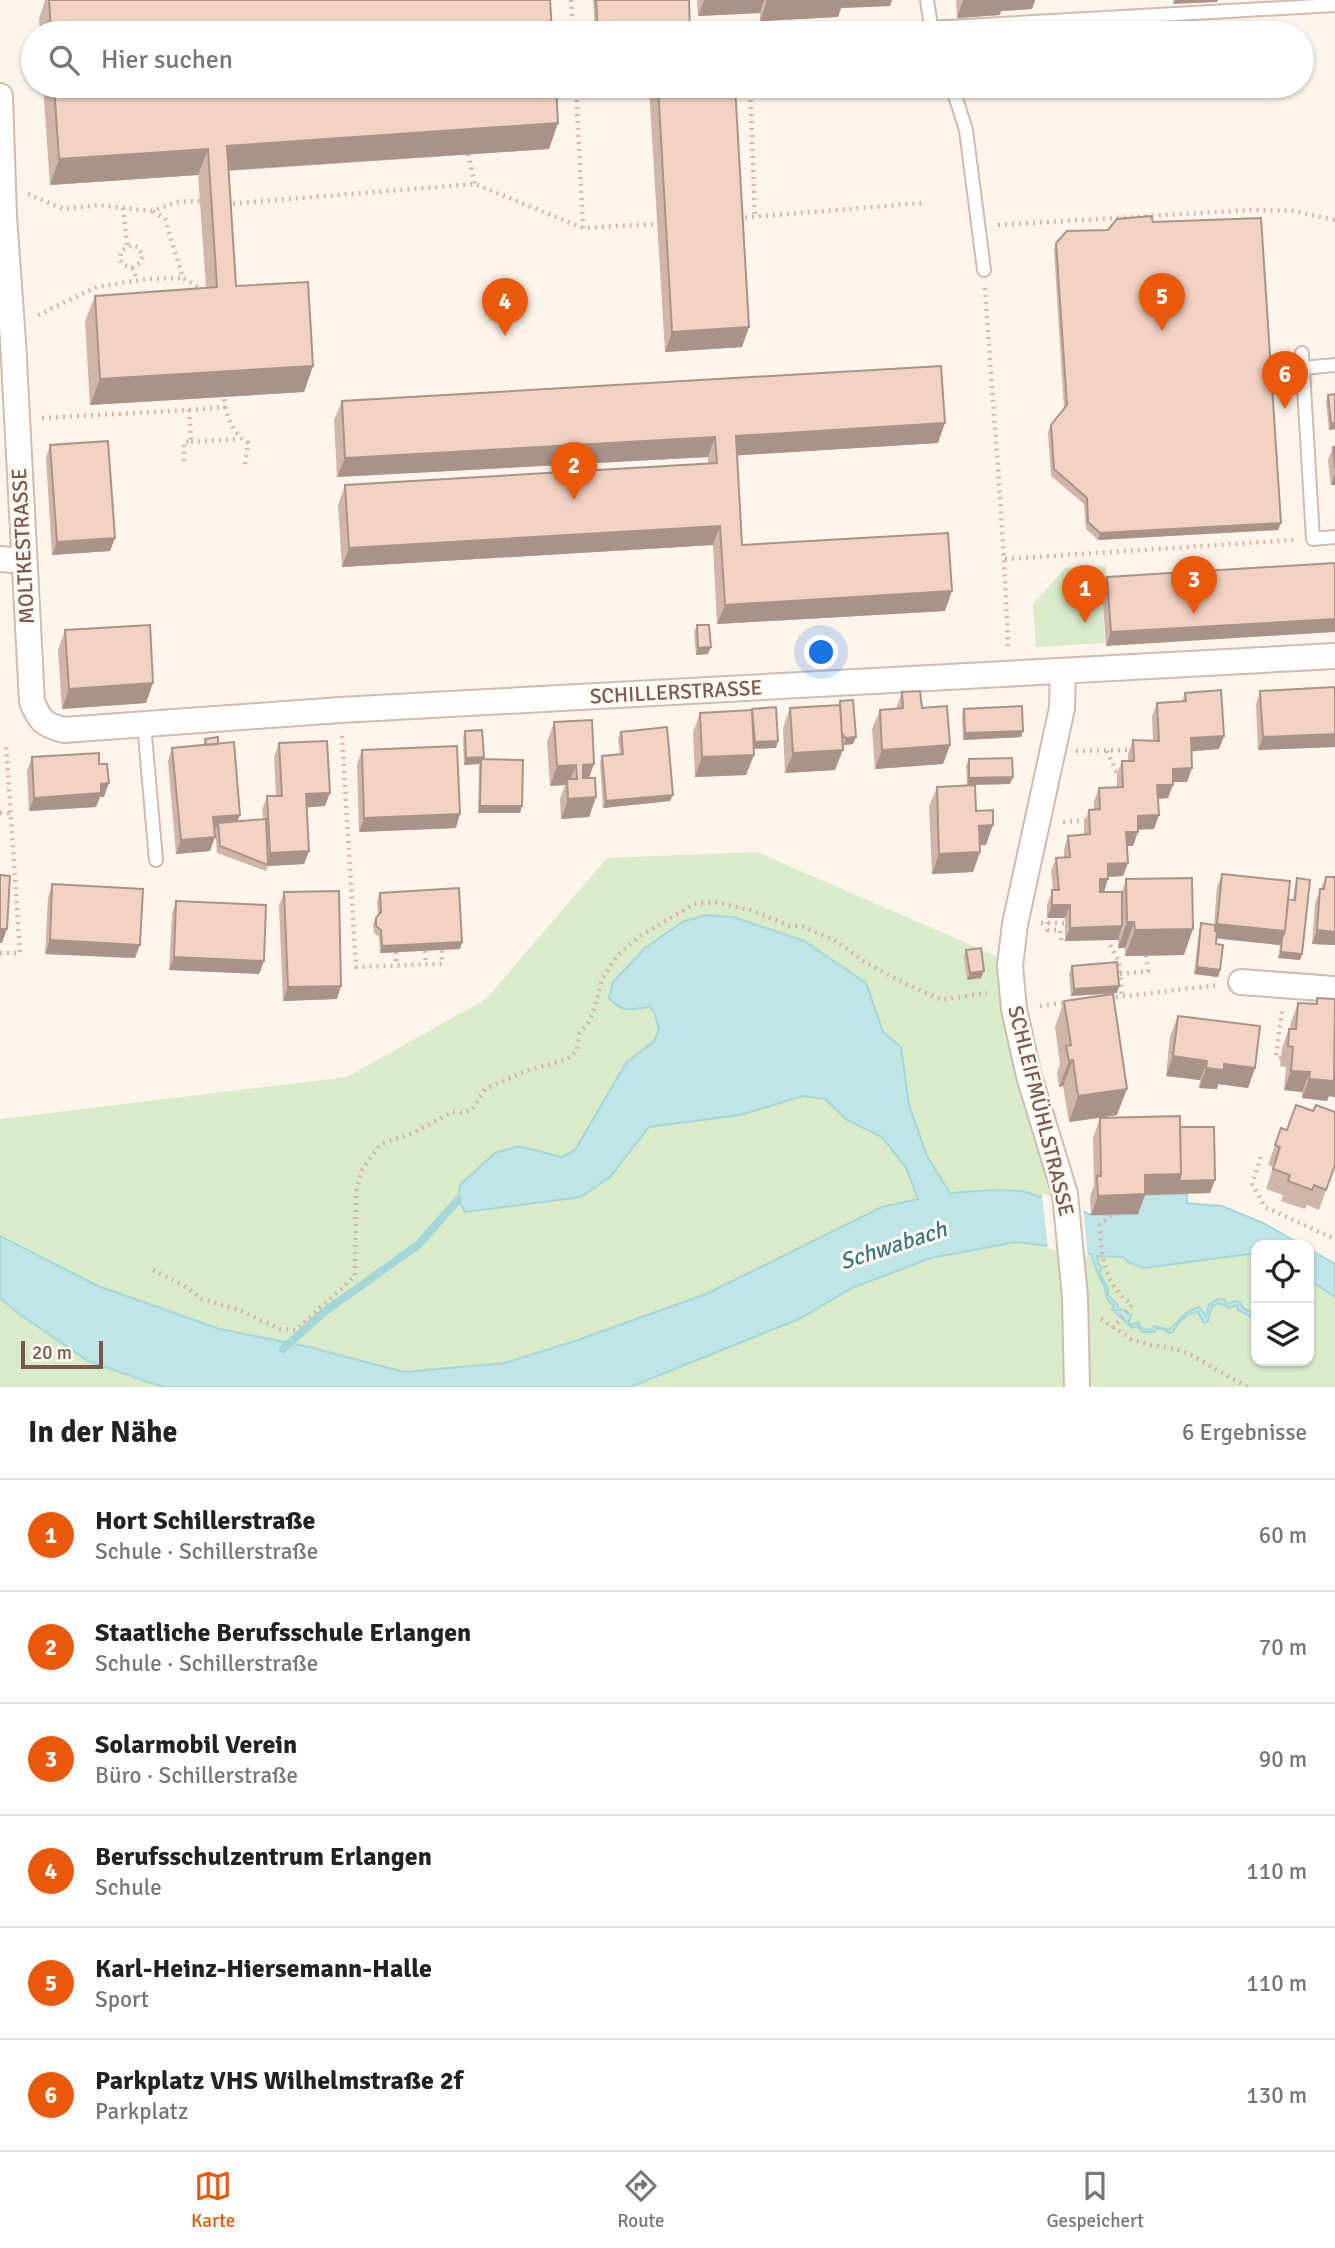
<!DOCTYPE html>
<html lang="de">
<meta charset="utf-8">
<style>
body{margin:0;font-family:Signika,sans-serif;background:#f6f6f6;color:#222}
.controls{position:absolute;right:21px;bottom:21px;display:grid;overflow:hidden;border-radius:14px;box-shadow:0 2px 5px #0004}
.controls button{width:63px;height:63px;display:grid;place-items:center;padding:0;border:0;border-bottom:2px solid #e0e0e0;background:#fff;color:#222;font:35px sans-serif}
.scale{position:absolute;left:21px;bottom:18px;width:82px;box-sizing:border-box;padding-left:7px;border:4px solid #79594d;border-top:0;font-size:19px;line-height:24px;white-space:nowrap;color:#79594d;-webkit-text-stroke:5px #fff9f3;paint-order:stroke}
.you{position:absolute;left:822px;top:653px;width:24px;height:24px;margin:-18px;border:5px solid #fff;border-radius:50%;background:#1a73e8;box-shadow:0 0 0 10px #1a73e833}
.badge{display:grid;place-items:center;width:46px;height:46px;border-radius:50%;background:#ea580c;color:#fff;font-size:23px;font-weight:700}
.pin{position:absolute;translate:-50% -58px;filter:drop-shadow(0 2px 4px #0008)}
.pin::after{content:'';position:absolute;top:37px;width:24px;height:21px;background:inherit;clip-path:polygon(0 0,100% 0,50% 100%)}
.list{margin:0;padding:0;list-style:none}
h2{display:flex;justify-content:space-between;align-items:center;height:91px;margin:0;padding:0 28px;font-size:30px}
h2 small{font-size:23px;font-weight:400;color:#767676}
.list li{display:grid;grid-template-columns:46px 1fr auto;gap:21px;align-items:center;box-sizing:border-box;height:112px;padding:0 28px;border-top:2px solid #e0e0e0}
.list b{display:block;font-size:26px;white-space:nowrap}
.list p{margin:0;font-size:23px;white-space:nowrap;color:#767676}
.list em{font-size:23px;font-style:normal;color:#767676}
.icon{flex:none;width:38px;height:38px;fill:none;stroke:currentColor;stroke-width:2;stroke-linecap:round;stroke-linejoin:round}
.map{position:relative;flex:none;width:1335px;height:1387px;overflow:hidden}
.search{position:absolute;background:#fff;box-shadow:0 2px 5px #0004;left:21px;right:21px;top:21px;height:77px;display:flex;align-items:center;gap:18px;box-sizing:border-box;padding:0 24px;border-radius:38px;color:#767676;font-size:26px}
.sheet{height:763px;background:#fff}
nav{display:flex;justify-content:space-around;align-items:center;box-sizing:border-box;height:98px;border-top:2px solid #e0e0e0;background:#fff;font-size:19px;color:#767676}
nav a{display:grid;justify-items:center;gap:4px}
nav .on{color:#ea580c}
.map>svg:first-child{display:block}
.green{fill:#daebc9}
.water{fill:#bfe5e7;stroke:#a5d6d9;stroke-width:2}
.pier{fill:#fdf5ec}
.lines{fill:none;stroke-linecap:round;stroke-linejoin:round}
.stream{stroke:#a5d6d9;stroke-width:8}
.service-casing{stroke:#d0bbb0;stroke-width:16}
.minor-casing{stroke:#d0bbb0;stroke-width:28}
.path{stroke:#d8b5a5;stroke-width:4.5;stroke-dasharray:2 5;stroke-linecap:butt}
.service{stroke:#fff;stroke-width:12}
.minor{stroke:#fff;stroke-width:24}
.wall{fill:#d0b5a8}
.shaded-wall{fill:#a99388}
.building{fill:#f2d2c3;stroke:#a99388;stroke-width:2}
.labels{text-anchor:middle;stroke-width:6;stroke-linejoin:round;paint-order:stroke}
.street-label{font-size:21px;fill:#79594d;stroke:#fff9f3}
.water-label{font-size:23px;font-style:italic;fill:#40787e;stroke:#fff9f3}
</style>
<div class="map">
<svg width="1335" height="1387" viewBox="0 0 1335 1387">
<rect width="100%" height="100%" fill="#fdf5ec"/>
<path class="green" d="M1106,566L1107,590L1102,591L1105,643L1036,647L1033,604L1065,568Z
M757,852L1001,958L1068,1205L991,1190L950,1193L927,1156L909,1105L901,1048L883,1032L866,983L684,921L646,948L613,982L625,1010L650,1007L655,1014L659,1030L654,1041L626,1063L575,1150L562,1157L519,1146L460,1185L638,1140L649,1127L740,1115L803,1096L825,1099L847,1120L882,1137L906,1168L919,1199L882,1207L706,1294L575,1341L505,1363L404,1372L309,1347L220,1329L98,1286L0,1236V1119L347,1077L486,999L607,858Z
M1016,1242L1074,1249L1097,1255L1123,1257L1144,1268L1256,1253V1361H1309V1280L1335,1297V1387H630L799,1319L852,1288L931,1258Z
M0,1298L18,1313L88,1361L163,1387H0Z"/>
<path class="water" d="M707,915L733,917L804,941L866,983L883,1032L901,1047L909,1105L927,1156L950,1193L991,1190L1022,1191L1068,1205L1091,1215L1138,1214L1137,1195L1187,1194V1203L1222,1206L1263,1223L1302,1245H1256V1253L1144,1268L1128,1262L1123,1257L1097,1256L1098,1263L1102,1268L1099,1272L1108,1288V1295L1118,1305L1117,1310H1124L1131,1315L1129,1322L1131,1325L1138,1322L1141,1328L1151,1330L1154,1326L1169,1330L1187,1312L1199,1307L1206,1316L1209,1304L1219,1299L1225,1300L1226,1304L1235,1301L1241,1303L1243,1308L1255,1314L1256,1327L1252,1317L1238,1310L1237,1305L1229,1308L1219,1303L1212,1306L1208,1321L1204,1323L1198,1312C1186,1313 1178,1322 1173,1332L1168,1333L1163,1329H1157L1154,1332H1142L1137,1326L1132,1328L1112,1309L1114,1305C1104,1301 1108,1294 1104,1286C1099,1276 1094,1267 1092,1254L1074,1249L1016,1242L931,1258L852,1288L799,1319L630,1387H163L88,1361L18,1313L0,1298V1236L98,1286L220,1329L309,1347L404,1372L505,1363L575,1341L706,1294L882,1207L918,1199L906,1168L882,1137L847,1120L825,1099L803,1096L740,1115L649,1127L610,1177L581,1197L465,1212L458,1200L460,1185L495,1153L519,1146L562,1157L575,1150L626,1063L654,1041L659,1030L655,1014L650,1007C630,1009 623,1014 609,998L613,982L645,948L684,921Z
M1309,1249L1335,1264V1297L1309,1280Z"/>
<path class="pier" d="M1042,1194L1070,1201L1083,1208L1088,1257L1074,1253L1048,1249Z"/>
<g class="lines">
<path class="stream" d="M283,1349L324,1312L418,1245L458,1200"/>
<defs>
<path id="service" d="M927,0L932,33
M915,33L930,28L1335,5
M952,86L966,130L984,270
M1302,353L1313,539L1335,537
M1303,368L1335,365
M144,724L156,860"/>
<path id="minor" d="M0,96L4,217L13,341L32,702C40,721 44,725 64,730L340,710L1335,656
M0,559L24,561
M1063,672L1062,708L1015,924L1010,966L1014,1009L1029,1076L1065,1194L1075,1297L1077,1387
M1241,982L1335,989"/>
</defs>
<use href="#service" class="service-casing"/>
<use href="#minor" class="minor-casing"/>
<path class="path" d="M571,0L573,33
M576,86L583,228L657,224
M750,86L755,217
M468,154L475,184
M28,194L63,209L98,205L152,211L177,202L200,201
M226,204L475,184L583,228
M123,208L127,245
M153,211L165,219L183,278L203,290
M738,218L922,203
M998,225L1252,210L1293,211L1335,220
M132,268L140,263L143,256L138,247L131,245L121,251L120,260L124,265L132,268L138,280
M985,288C993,409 1004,529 1008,650
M38,315L97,287L147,279L183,278
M225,407C229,422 235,435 248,443L245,465
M189,410L225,407L224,397
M42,418L189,410L191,442H184V461
M191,442L240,439
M1005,559L1294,540
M342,736L356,967L442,964V950
M1076,751L1133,750
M1107,751L1116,771H1122
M0,813H10
M1063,822L1089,820
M1048,922V930H1060L1061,940
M1041,923H1065
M1110,945L1119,962L1122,996
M425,951L426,964
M396,952V966
M0,953H20L6,744
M1120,974L1148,971L1146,956
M1109,998L1219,985
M1040,1006L1069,1002
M1281,1058L1276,1057L1282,1011
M1261,1157L1252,1184L1265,1207L1335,1239
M1111,1215L1100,1225C1101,1257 1104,1284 1132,1305L1112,1329
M153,1270L183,1285L202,1299L239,1310L280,1329L296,1330L355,1276L356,1193L361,1172L371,1157L381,1144L415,1132L452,1112L463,1113L472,1110L485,1089L526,1071L568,1059L577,1050L580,1033L590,1020L595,1006L602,979L617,956L640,936L694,904L715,902L754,911L790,926H802L836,941L866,963L904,983L942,1000L987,993
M1101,1319L1131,1339L1151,1345L1176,1349L1191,1355L1247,1387"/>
<use href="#service" class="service"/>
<use href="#minor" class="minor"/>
</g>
<path class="wall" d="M45,0H550L552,33H40L39,19Z
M593,0H689L690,33H595Z
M697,0H892L890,6L841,8L838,17L760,21V13L698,16Z
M956,0H1035L1032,9L1001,11L1000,15L957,18Z
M43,86H556L558,123L549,149L228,171L236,286L313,366L304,392L90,405L85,321L95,296L206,288L198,175L50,185Z
M650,86H735L749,327L742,347L665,352L649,88Z
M1056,243L1281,523L1278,530L1098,540L1086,529L1084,504L1051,476L1048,432L1051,425L1064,409L1054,250Z
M1335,394V429L1329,430L1326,402L1328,395Z
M342,401L938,443L737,455L742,545L945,611L717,624L713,545L342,567L338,505L345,485L708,464V457L337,477L334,420Z
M50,445L115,538L110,551L52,555L46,458Z
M1333,447H1335V485H1331L1328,460Z
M1335,563L1106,646L1102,590L1107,577Z
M697,625L708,654L696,655L694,632Z
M65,630L146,703L62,709L58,650Z
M1335,687V747L1258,750L1256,704L1260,691Z
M902,692L922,708L950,745L943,764L875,769L872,729L880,710L896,709Z
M1185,693L1224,736L1219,749L1192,751V768L1187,782H1173L1168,798L1158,799L1154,829H1138L1133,846H1127L1128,863L1123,876L1108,877L1104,892H1122L1126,879L1184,955L1125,956V948H1118V939L1065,941V918H1047V904L1053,890L1051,871L1056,858L1064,857V849L1068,836L1084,835V823L1089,810H1094V801L1099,788L1117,787V774L1122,761H1128V754L1133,740L1153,741L1152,716L1157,703L1182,701Z
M840,701L856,737L853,744L844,745L842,743L835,770L785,773L783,728L790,708L838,705Z
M964,709L1023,731L1021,737L963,740L962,715Z
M752,710L776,748L753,749L746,775L695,777L693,732L700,713Z
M554,722L589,778L596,797L589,817L561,819L560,799L565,785L550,786L547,742Z
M465,731L484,757L483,759L522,806L520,813H478L479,764L464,765L463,737Z
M621,732L670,801L603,808L600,763L602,756L620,754L618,739Z
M205,739L218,744L238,821L263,819L262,810L267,796H276L274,757L279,743L325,806L306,807L309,851L304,864L268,866L266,871L217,853L215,830H214L215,837L210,851L176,854L168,761L172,748L203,745Z
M362,750L456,828L359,832L357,764Z
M32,757L99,764L104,797H100L96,807L29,811L27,771Z
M969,759L1010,784L967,785L966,765Z
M937,787L976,811L986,845H980V852L973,872L932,874L929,806Z
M1222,874L1288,899H1293L1295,885L1297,878L1302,954L1300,960L1278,958L1280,945L1217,938L1216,944L1220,970L1218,977L1194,974L1199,930L1201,923L1214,925L1217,887Z
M1326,877L1335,945L1312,944L1315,903Z
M52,884L135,958L45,954L48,898Z
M284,892L337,999L283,1001L279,906Z
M380,893L462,942L460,949L380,953L379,937L374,933L373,924L376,918L378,915L377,900Z
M176,901L264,961L259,974L169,970L172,914Z
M966,950L981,978L967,980L964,957Z
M1072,966L1117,993L1071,996L1069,973Z
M1317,998L1335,1097L1329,1096L1327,1101L1302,1098V1092L1284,1090L1286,1067L1280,1066L1282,1048L1289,1029H1290L1291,1022L1298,1003L1315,1004Z
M1064,1001L1117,1115L1100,1118L1180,1127L1215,1180L1210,1193L1145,1195L1138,1214L1091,1215L1090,1196L1094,1186L1093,1138L1100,1118L1069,1122L1063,1086L1059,1087L1057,1072L1060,1064L1055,1027Z
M1178,1016L1255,1068L1248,1088L1218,1084L1217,1089L1199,1088L1200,1080L1166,1076L1170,1036Z
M1281,1128L1335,1165L1319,1210L1307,1205L1305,1209L1281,1201L1283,1195L1266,1189L1273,1167L1268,1165Z"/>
<path class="shaded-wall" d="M704,0H764L760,13L698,16Z
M796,0H892L890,6L841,8L838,17L760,21L767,1Z
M963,0H1035L1032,9L1001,11L1000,15L957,18Z
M1174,0H1218L1217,2L1173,4Z
M558,123L549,149L217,171L227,146Z
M208,149L198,175L50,185L59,159Z
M749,327L742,347L665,352L672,332Z
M313,366L304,392L90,405L100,379Z
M945,423L938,443L729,456L736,436Z
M1331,423H1335V429L1329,430Z
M715,437L708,457L337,477L345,458Z
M1335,473V485H1331Z
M1281,523L1278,530L1098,540L1100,533Z
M720,526L713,545L342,567L349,548Z
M115,538L110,551L52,555L57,542Z
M952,591L945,611L717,624L725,605Z
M1335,619V632L1106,646L1111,632Z
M711,647L708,654L696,655L698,648Z
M153,683L146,703L62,709L69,689Z
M1023,731L1021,737L963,740L965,733Z
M1335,734V747L1258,750L1263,737Z
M1224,736L1219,749L1186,752L1191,738Z
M856,737L853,744L844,745L846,738Z
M778,741L776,748L752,749L755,742Z
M950,745L943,764L875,769L882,750Z
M843,750L835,770L785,773L793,753Z
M754,755L746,775L695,777L702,757Z
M484,757L481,764V759L479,764L464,765L466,758Z
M594,764L587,784H576L583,765Z
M576,765L568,785L567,779L565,785L550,786L557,766Z
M1192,768L1187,782H1168L1173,769Z
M1013,777L1010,784L967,785L969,778Z
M109,783L104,797H100L96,807L29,811L34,798L101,784Z
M1157,785H1173L1168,798L1152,799Z
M330,793L325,806L301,808L306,794Z
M673,795L670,801L603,808L606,801Z
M596,797L589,817L561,819L568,799Z
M480,806H522L520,813H478Z
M460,814L456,828L359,832L364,818Z
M240,815L235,828L218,823L215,830L208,831L213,817Z
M1159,815L1154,829L1133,830L1138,816Z
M993,825L986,845H972L979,826Z
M1126,832H1138L1133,846H1121Z
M215,837L210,851L176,854L181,840Z
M309,851L304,864L268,866V865L266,864L270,853Z
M980,852L973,872L932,874L939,854Z
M1128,863L1123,876L1103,877L1108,864Z
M1100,879H1108L1104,892H1095Z
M1052,905H1070L1065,918H1047Z
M1127,922H1134L1125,948H1118Z
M1217,924L1285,931L1280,945L1212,938Z
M1122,926L1118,940L1065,941L1070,928Z
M0,929H7L2,943H0Z
M1193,929L1184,955L1125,956L1135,930Z
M1317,930L1335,932V945L1312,944Z
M50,940L140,945L135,958L45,954Z
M462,942L460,949L380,953L382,946Z
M1281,952L1302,954L1300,960L1278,958Z
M174,957L264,961L259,974L169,970Z
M1197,967L1220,970L1218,977L1194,974Z
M984,971L981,978L967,980L970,973Z
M341,986L337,999L283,1001L288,987Z
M1119,986L1117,993L1071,996L1074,989Z
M1173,1056L1207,1061L1200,1080L1166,1076Z
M1073,1060L1063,1086L1059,1087L1069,1061Z
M1224,1064L1255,1068L1248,1088L1218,1084L1217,1089L1199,1088L1206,1068Z
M1291,1071L1310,1072L1302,1092L1284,1090Z
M1335,1076V1097L1329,1096L1327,1101L1302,1098L1309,1079Z
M1127,1089L1117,1115L1069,1122L1078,1096Z
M1181,1174L1215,1180L1210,1193L1145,1195L1138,1214L1091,1215L1098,1196L1145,1175Z"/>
<path class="building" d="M49,0H550L552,33H51Z
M596,0H689L690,33H598Z
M767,0H796L767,1Z
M54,86H556L558,123L227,146L236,286L308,282L313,366L100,379L95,296L217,287L208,149L59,159Z
M658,86H735L749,327L672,332Z
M1151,216L1153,222L1261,218L1281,523L1100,533L1088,522L1087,498L1054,469L1051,425L1067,405L1056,243L1067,231L1108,230L1117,219Z
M941,366L945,423L736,436L742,545L948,533L952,591L725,605L720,526L349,548L345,485L717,463L715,437L345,458L342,401Z
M1335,394V423H1331L1328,395Z
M108,441L115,538L57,542L50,445Z
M1333,447H1335V468Z
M1335,563V619L1111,632L1107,577Z
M150,625L153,683L69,689L65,630Z
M697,625H709L711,647L698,648Z
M1335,687V734L1263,737L1260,691Z
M1221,690L1224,736L1191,738L1192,768L1173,769V785H1157L1159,815L1138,816V832H1126L1128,863L1108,864V879H1100V892H1122V926L1070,928V905H1052V890H1059L1056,858L1070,857L1068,836L1090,834L1089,810L1100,809L1099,788L1123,787L1122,761H1134L1133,740L1159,741L1157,703L1186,701L1185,693Z
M920,691L922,708L947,706L950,745L882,750L880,710L903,708L902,692Z
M853,700L856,737L846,738L842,734L840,701Z
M840,705L843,750L793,753L790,708Z
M1022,706L1023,731L965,733L964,709Z
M776,707L778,741L755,742L752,709Z
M752,710L754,755L702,757L700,713Z
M592,720L594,764L583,765V778H595L596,797L568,799L567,779H577L576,765L557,766L554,722Z
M667,727L673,795L606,801L602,756L623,754L621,732Z
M482,730L484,757L466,758L465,731Z
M218,737V744L206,745L205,739Z
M327,741L330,793L306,794L309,851L270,853L267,796H282L279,743Z
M234,742L240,815L213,817L215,837L181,840L172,748Z
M457,746L460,814L364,818L362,750Z
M99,753V764H107L109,783L101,784V793L34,798L32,757Z
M1012,758L1013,777L969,778V759Z
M481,759L523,760L522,806H480Z
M975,785L976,811L993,810V825L979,826L980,852L939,854L937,787Z
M266,819L268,865L220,846L218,823Z
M1222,874L1290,881L1285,931L1217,924Z
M0,875L10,876L7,929H0Z
M1326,877H1335V932L1317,930L1320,889H1324Z
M1192,878L1193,929L1135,930L1134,922H1127L1126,879Z
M1297,878L1310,880L1302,954L1281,952L1282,938L1285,931L1288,899L1295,900Z
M52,884L143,889L140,945L50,940Z
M459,888L462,942L382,946L381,930L376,926V918L381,912L380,893Z
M339,891L341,986L288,987L284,892Z
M176,901L266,905L264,961L174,957Z
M1201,923L1215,925V931H1217L1216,944L1223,945L1220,970L1197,967Z
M981,948L984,971L970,973L966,950Z
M1117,962L1119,986L1074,989L1072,966Z
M1113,994L1127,1089L1078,1096L1073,1060L1069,1061L1066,1046L1071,1045L1064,1001Z
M1317,998L1335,999L1334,1081L1309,1079L1310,1072L1291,1071L1293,1047L1288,1046L1289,1029H1296L1298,1003L1317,1004Z
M1178,1016L1260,1026L1255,1068L1224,1064V1070L1206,1068L1207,1061L1173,1056Z
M1296,1105L1313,1111L1316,1105L1335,1112V1165L1326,1190L1314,1185L1312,1190L1288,1181L1290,1175L1273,1169L1280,1147L1275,1145L1281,1128L1287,1130Z
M1180,1116L1181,1174L1145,1175V1194L1098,1196L1097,1176H1101L1100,1118Z
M1180,1127H1214L1215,1180L1179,1181L1181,1174Z"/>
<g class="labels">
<g class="street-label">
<text transform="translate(23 546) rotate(-93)" y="7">MOLTKESTRASSE</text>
<text transform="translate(676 692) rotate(-3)" y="7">SCHILLERSTRASSE</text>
<text transform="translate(1041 1111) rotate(76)" y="7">SCHLEIFMÜHLSTRASSE</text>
</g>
<g class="water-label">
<text transform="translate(893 1245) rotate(-18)" y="8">Schwabach</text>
</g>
</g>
</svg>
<div class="controls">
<button><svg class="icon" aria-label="locate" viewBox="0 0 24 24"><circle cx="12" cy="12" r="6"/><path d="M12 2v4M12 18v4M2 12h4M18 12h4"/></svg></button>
<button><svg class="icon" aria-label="layers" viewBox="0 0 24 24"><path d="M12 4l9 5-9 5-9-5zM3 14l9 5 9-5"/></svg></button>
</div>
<div class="scale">20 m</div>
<div class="you"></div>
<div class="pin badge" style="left:1085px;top:623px">1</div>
<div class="pin badge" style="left:574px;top:500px">2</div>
<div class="pin badge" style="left:1194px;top:614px">3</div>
<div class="pin badge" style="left:505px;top:336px">4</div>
<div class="pin badge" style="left:1162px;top:331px">5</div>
<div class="pin badge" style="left:1285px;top:409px">6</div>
<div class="search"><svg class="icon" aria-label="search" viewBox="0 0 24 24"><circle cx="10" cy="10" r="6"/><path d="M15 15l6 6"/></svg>Hier suchen</div>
</div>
<section class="sheet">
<h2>In der Nähe<small>6 Ergebnisse</small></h2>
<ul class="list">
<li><span class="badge">1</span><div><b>Hort Schillerstraße</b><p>Schule · Schillerstraße</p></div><em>60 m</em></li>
<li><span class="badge">2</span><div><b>Staatliche Berufsschule Erlangen</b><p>Schule · Schillerstraße</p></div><em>70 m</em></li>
<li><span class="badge">3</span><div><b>Solarmobil Verein</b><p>Büro · Schillerstraße</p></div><em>90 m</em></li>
<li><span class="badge">4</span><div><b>Berufsschulzentrum Erlangen</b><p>Schule</p></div><em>110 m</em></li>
<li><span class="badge">5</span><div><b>Karl-Heinz-Hiersemann-Halle</b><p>Sport</p></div><em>110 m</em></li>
<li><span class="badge">6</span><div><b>Parkplatz VHS Wilhelmstraße 2f</b><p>Parkplatz</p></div><em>130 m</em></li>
</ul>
</section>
<nav>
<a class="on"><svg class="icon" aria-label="map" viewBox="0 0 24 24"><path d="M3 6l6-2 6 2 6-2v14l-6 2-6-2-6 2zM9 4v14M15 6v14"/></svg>Karte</a>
<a><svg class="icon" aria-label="directions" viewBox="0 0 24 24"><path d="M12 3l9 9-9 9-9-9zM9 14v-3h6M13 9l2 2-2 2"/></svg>Route</a>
<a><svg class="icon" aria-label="saved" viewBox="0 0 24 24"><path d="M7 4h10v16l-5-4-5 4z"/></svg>Gespeichert</a>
</nav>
